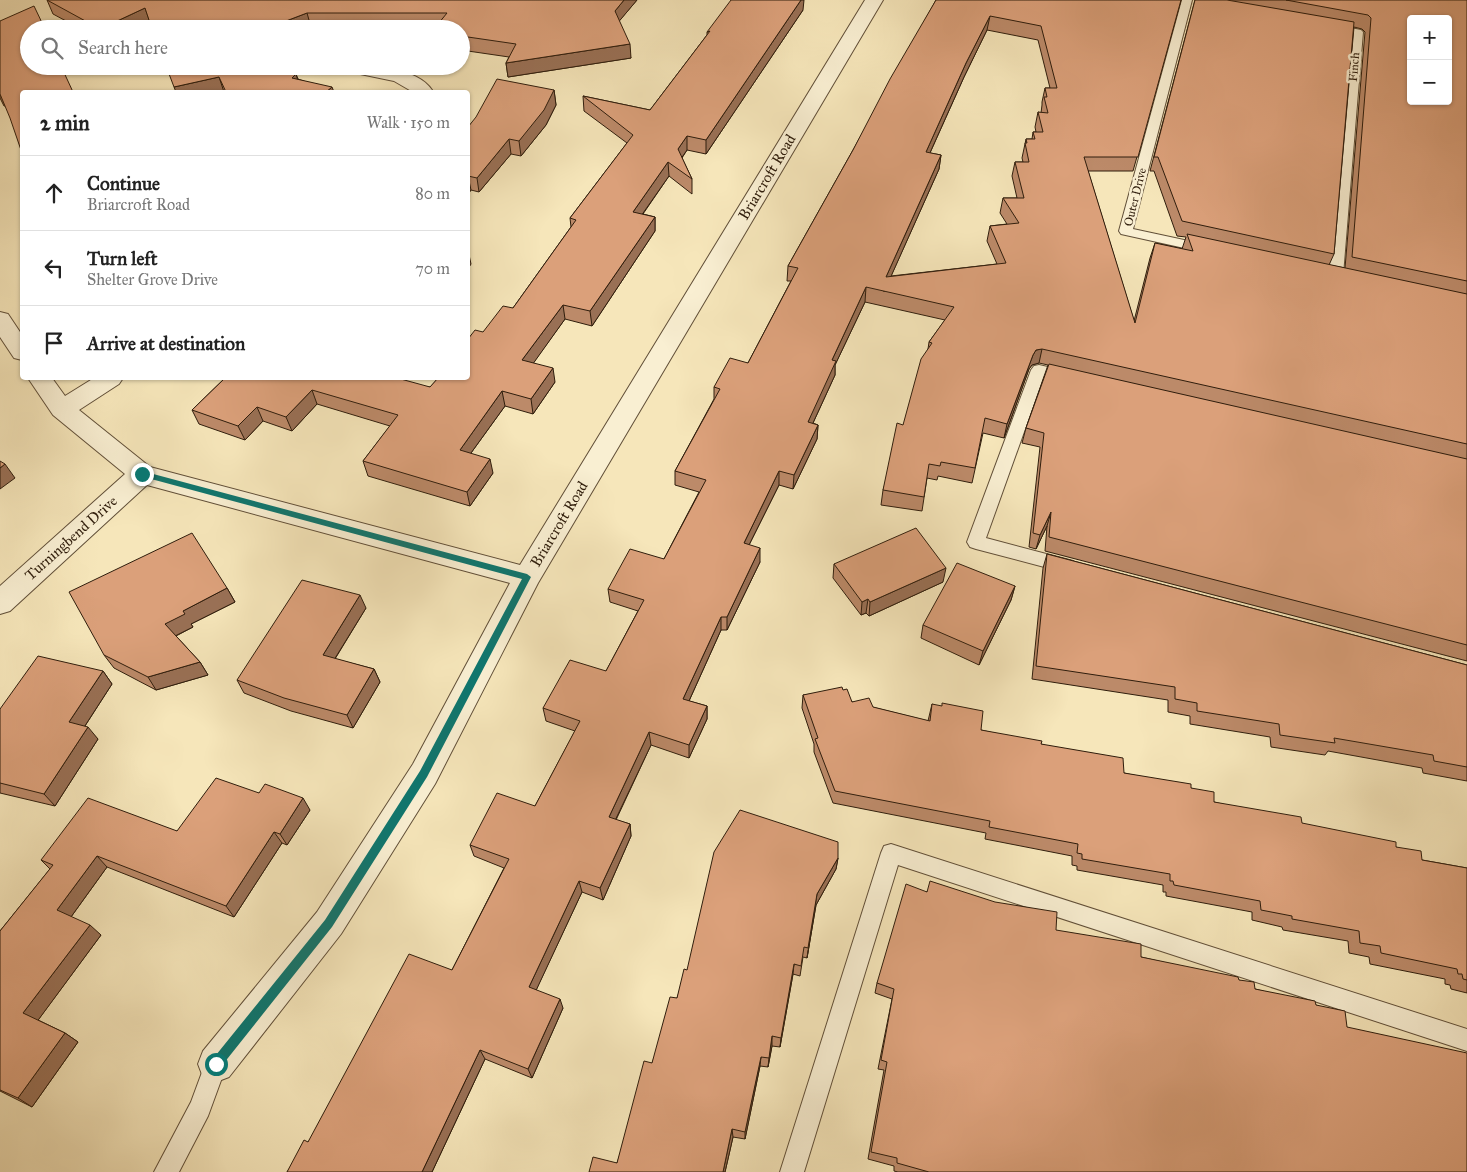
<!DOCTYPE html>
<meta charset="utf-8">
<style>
body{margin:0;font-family:"IM FELL Great Primer",serif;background:#f2f2f2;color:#222}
.controls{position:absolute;right:15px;top:15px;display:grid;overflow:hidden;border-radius:5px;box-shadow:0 1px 4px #0004}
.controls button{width:45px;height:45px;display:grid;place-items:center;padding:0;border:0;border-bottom:1px solid #e0e0e0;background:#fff;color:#222;font:25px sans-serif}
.stop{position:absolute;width:15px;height:15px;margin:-11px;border:4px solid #0f766e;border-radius:50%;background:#fff}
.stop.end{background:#0f766e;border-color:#fff;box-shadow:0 1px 5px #0008}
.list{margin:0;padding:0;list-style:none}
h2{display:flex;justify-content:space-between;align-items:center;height:65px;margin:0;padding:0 20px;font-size:21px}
h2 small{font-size:16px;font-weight:400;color:#767676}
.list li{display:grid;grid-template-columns:32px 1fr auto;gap:15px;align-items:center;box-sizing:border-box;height:75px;padding:0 20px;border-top:1px solid #e0e0e0}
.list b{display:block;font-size:19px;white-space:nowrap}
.list p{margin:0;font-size:16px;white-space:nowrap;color:#767676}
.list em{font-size:16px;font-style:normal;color:#767676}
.icon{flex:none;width:28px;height:28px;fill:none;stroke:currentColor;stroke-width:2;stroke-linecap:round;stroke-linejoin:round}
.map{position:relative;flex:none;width:1467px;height:1172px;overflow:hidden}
.search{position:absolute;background:#fff;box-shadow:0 1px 4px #0004;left:20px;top:20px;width:450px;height:55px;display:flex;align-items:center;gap:12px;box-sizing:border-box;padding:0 18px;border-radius:28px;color:#767676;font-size:19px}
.panel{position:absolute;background:#fff;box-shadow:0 1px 4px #0004;left:20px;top:90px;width:450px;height:290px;border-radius:5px}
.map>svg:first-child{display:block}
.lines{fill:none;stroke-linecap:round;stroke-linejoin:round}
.lane-casing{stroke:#614f38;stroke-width:2}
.street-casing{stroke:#614f38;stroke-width:2}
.lane{fill:#f9efd2;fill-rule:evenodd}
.street{fill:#f9efd2;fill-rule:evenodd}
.wall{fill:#bc8a69;stroke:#2f1d0c;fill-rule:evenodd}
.shaded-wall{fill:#997055;stroke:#2f1d0c}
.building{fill:#dba07a;stroke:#2f1d0c;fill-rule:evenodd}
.route{fill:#0f766e}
.labels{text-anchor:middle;stroke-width:5;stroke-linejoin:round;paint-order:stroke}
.far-street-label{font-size:12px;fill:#2f1d0c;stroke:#f9efd2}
.street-label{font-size:15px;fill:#2f1d0c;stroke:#f9efd2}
</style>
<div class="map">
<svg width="1467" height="1172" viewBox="0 0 1467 1172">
<rect width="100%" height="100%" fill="#f6e6ba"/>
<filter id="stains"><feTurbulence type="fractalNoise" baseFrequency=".004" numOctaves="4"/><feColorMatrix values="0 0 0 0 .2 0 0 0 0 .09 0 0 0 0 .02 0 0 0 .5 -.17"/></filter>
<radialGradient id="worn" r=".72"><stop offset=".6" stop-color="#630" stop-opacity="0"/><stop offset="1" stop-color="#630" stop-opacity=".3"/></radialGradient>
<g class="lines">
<defs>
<path id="lane" d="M1182,0H1192L1133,229L1212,246L1214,249L1212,252L1207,253L1121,234L1119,231Z
M1330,24L1361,30L1363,32L1343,275L1336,279L1329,275L1351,34L1326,29L1324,27Z
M1039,365L1074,373L1077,377L1074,381L1069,382L1044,376L986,538L1073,561L1076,566L1073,571L1067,573L976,549L970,547L967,542L1031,370L1034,366Z
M891,844L1467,1029V1051L898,865L804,1172H780L881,853L884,846Z
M216,1053L224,1056L227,1064L208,1116L179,1172H154L191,1102L208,1056Z"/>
<path id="street" d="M865,0H883L538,583L435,784L341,934L229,1077L216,1082L203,1077L198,1064L203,1051L317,912L413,764L510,583L147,485L10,611L0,614V586L125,474L53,415L28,378H52L65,396L94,378H123L119,384L79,410L150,467L520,565Z
M339,66C366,66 415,65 432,90L431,92H413L394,81L341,70Z
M0,312L8,314L22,335V360L14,358L0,337Z"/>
</defs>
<use href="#lane" class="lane-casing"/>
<use href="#street" class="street-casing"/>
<use href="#lane" class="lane"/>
<use href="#street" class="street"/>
</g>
<path class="wall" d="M47,0H637L619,21L631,58L508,77L506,63L509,57L461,50V29L435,27H311L150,22L135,29H81L53,14Z
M936,0H1181L1133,171H1088L1134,321L1150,258L1155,243L1182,249L1186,237L1177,236L1154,171H1150L1195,0H1467V661L1045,551L1047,526L1036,549L1029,547L1040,447L1022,443L1026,428L1048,365L1039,363L1032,365L1029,369L1004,438L983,433L972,483L938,476L937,480L927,478L922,511L881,505L883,490L928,349L929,342L945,320L865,302L835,365V375L813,423L818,425L817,439L793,489L779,485L749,545L760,562L727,630H721L689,701L707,706V719L689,758L651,745L616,820L630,824L631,836L603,900L582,892L536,990L563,1008L532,1078L485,1059L432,1172H287L308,1142L452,970L504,868L474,856L470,845L535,806L575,731L546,721L543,708L606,671L638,611L610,602L608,589L664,559L699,492L675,485V471L714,399V387L748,363L791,281H787L788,266L853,150ZM1354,27L1362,29L1365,32L1345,268L1329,265L1334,254ZM987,30L1038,40L1050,88H1045L1042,102V105L1041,113L1038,112L1035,127L1036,132H1033L1032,139H1026L1022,158L1023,162H1015L1012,176L1017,198H1003L1000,213L1007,224L990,226L987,241L997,264L891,276L939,169L941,155L930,153L964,77Z
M803,10L706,154L687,150L682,158L692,179V194L669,176L643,214L655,217V231L592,326L565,319L533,363L555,382L533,414L505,406L471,453L493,473L470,506L368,476L363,461L390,426L317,404L292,431L263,421L245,440L199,424L192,410L225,378L430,387L483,332L513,308L571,227L570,218L627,143L584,111L583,96L650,110L707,35V32Z
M258,66L296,74L298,79L334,92H176Z
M554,90L556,105L546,125L521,156L511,154L479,192L471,190L468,194V127Z
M1047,554L1467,665V781L1423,773L1422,768L1328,751L1325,755L1271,747L1270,737L1190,724V716L1168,712V700L1032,679L1043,568Z
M834,564L943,582L869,616L866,613L861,615L833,578Z
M1015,586L1011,600L979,665L921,638L923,625Z
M227,588L235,602L191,624L193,627L176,636L200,662L208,675L156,690L114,668L104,655Z
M366,608L335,659L374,669L380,682L353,728L291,711L244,693L237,680Z
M103,671L112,684L85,726L98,739L55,806L0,793V709Z
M843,690L852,702L928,721L932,704L981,730L1041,744L1124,773L1191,788L1214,802L1396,847L1422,860L1467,868V993L1451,989L1450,985L1445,984V979L1370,964L1369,957L1349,953L1348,941L1283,930L1282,927L1252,920V912L1166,896V892H1163V885L1077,870V866L1072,865V856L985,839L986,833L833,803L814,752V744L802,708L803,695Z
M259,793L310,810L287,845L282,843L234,917L107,867L71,917L101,935L38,1020L65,1033L78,1042L32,1107L0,1091V931L50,869L41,860L177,831Z
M838,858L836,869L816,905L807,958L803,957L800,976L793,974L780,1047L772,1046L768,1067L760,1066L745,1139L733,1137L725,1172H589L617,1163L652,1063L677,998L687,970Z
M927,891L1141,957L1239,980L1255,989L1316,1005L1347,1027L1467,1172H898L894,1171V1166L868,1159L884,1070L878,1069L892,999L875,993L877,983Z"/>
<path class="shaded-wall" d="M624,0H637L616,25L615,11Z
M801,0H804L803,10L706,154V140Z
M145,8L150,22L135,29H100Z
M307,13L311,27L305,29H265Z
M990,16L987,30L964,77L924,166L926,152L966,63Z
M630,44L631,58L508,77L506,63Z
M296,74L300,88L292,78Z
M219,77L224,92H176L174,87Z
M332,87L334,92H326Z
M554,90L556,105L546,125L521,156L519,141Z
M0,93L6,106H4L0,98Z
M687,136V150L678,163V149Z
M509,139L511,154L479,192L477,178Z
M941,155L939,169L884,292L886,277Z
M668,162L669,176L634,226L633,212Z
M468,176L471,190L468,194Z
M655,217V231L592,326L590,311Z
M468,250L471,264L468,269Z
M866,287L865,302L835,365V375L807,436L808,422L832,360Z
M563,305L565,319L525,375L522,360Z
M1042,349L1039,363L1032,365L1029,369L1004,438L1007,424L1033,355L1036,350Z
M553,368L555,382L533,414L531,399Z
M312,390L317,404L292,431L286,417Z
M502,391L505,406L463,464L460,450Z
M257,407L263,421L245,440L238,426Z
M818,425L817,439L793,489L794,475Z
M490,459L493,473L470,506L467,492Z
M5,464L15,478L0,489V468Z
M779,471V485L743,557L744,543Z
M1051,512L1047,526L1036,549L1040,535Z
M760,548V562L727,630V617Z
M946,568L943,582L869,616L870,602Z
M1015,586L1011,600L979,665L983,651Z
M227,588L235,602L191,624L193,627L173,637L165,624L183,611Z
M360,595L366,608L329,668L323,655Z
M868,599L866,613L861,615L862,602Z
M721,617V630L684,712L683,699Z
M200,662L208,675L156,690L148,677Z
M374,669L380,682L353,728L347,715Z
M103,671L112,684L79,735L69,722Z
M707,706V719L689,758V745Z
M88,727L98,739L55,806L44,794Z
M649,732L651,745L611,829L609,817Z
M303,798L310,810L287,845L280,834Z
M630,824L631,836L603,900L600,888Z
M274,832L282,843L234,917L226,906Z
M97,856L107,867L68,921L57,910Z
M838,858L836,869L816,905L807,958L817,894Z
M579,881L582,892L533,997L529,987Z
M90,925L101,935L36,1023L23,1013Z
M794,964L793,974L780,1047L781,1038Z
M560,999L563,1008L532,1078L528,1069Z
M65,1033L78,1042L32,1107L18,1098Z
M772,1036V1046L768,1067L769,1058Z
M480,1050L485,1059L432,1172H422Z
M761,1057L760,1066L745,1139V1132Z
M732,1129L733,1137L725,1172H723Z"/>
<path class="building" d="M47,0H624L615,11L630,44L506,63L516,44L461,36V29H434L447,13H307L265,29H152L145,8L100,29Z
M731,0H801L706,140L687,136L678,149L692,179L668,162L633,212L655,217L590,311L563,305L522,360L553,368L531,399L502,391L460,450L490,459L467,492L363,461L398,415L312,390L286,417L257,407L238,426L192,410L225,378H397L430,387L438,378H468V339L475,330L483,332L503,306L513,308L576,220L570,218L633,135L583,96L650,110L710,31L707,32Z
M936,0H1181L1138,157H1084L1135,323L1155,243L1193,251L1187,234L1467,294V444L1042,349L1036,350L1033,355L1007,424L985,418L975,468L941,462L940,466L929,464L924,497L883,490L897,423L903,425L921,359L932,343L929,342L954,307L866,287L832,360L836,361L808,422L818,425L794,475L779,471L744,543L760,548L727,617H721L683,699L707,706L689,745L649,732L609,817L630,824L600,888L579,881L529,987L560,999L528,1069L480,1050L422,1172H287L304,1140L308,1142L409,954L452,970L509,859L470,845L497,793L535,806L580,721L543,708L570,660L606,671L644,600L608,589L630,549L664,559L706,480L675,471L720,389L714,387L730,358L748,363L798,268L788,266L853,150L890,79ZM990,16L1041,26L1057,88H1045L1047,97H1044L1048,113L1038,112L1043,132H1033L1035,139H1026L1027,143H1025L1029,162H1015L1024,198H1003L1019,223L990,226L1006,263L886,277L941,155L926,152L966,63Z
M1195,0H1227L1354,22L1334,254L1182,221L1158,157H1154Z
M1286,0H1467V281L1352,257L1371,18L1368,15ZM1411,19H1448V101H1411Z
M34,6L45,29H29V66H61L73,92H22V153L10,118L0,94V21Z
M166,66H258L296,74L292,78L332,87L326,92H226L219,77L174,87Z
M497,79L554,90L544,110L519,141L509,139L477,178L468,176V127L476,117Z
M1049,364L1467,459V645L1049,537L1051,512L1040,535L1033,533L1044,433L1026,428Z
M0,461L5,464L0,468Z
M916,528L946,568L870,602L868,599L862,602L834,564Z
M192,533L227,588L183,611L185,614L165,624L200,662L148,677L104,655L69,592Z
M1047,554L1467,665V767L1434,761L1433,755L1334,738L1335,743L1280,735L1279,724L1197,711V703L1175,699V687L1036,666Z
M957,563L1015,586L983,651L923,625Z
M302,580L360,595L323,655L374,669L347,715L284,698L237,680Z
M38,656L103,671L69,722L88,727L44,794L0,783V709Z
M842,687L843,690L847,689L852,702L869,698L873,707L930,721L932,704L942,706V703L983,711L981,730L1042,741L1041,744L1123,758L1124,773L1191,784V788L1214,792V802L1301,817L1302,823L1396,842V847L1421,851L1422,860L1467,868V980L1463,979L1462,974H1458L1457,969L1381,953L1380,946L1360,943L1359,931L1292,919V916L1261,910L1260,901L1174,885L1173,881H1170V874L1082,859V854L1077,853L1078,844L989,827L990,821L835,791L815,739L818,738L803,695Z
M216,778L259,793L265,784L303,798L280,834L274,832L226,906L97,856L57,910L90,925L23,1013L65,1033L18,1098L0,1090V931L53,865L41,860L88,798L177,831Z
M740,810L838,842V858L817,894L808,948L804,947L801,966L794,964L781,1038L772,1036L769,1058L761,1057L745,1132L732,1129L723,1172H589L593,1157L617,1163L644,1061L652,1063L670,997L677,998L684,969L687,970L714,852Z
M930,881L995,902L1057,912L1056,930L1141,944V957L1238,977L1239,980L1254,982L1255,989L1315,1001L1316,1005L1345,1011L1347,1027L1467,1053V1172H929L897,1163V1158L871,1152L887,1062L881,1060L894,989L877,983L906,884L927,892Z"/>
<path class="route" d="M142,471L527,574L531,577L427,777L332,927L220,1068L216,1069L211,1064L212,1060L325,920L420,771L522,579L140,476V472Z"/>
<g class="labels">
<g class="far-street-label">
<text transform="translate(1354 67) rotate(-85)" y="4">Finch</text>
<text transform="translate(1135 197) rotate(-76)" y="4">Outer Drive</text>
</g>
<g class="street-label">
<text transform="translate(767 177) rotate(-59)" y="5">Briarcroft Road</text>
<text transform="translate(559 524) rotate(-59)" y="5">Briarcroft Road</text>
<text transform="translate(71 538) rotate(-42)" y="5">Turningbend Drive</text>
</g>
</g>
<rect width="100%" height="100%" filter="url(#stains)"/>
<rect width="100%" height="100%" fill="url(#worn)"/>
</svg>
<div class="controls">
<button>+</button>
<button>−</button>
</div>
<div class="stop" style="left:216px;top:1064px"></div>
<div class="stop end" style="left:142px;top:474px"></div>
<div class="search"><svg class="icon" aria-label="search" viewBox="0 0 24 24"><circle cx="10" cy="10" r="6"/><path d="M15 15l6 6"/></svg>Search here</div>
<section class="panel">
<h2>2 min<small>Walk · 150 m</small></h2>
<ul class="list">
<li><svg class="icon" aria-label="ahead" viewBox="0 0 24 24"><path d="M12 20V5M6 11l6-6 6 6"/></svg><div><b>Continue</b><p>Briarcroft Road</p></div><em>80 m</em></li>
<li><svg class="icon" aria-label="left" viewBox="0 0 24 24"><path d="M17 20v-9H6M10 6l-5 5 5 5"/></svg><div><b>Turn left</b><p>Shelter Grove Drive</p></div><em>70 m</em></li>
<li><svg class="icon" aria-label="arrive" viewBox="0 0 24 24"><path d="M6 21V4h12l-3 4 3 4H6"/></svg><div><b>Arrive at destination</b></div></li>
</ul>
</section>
</div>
